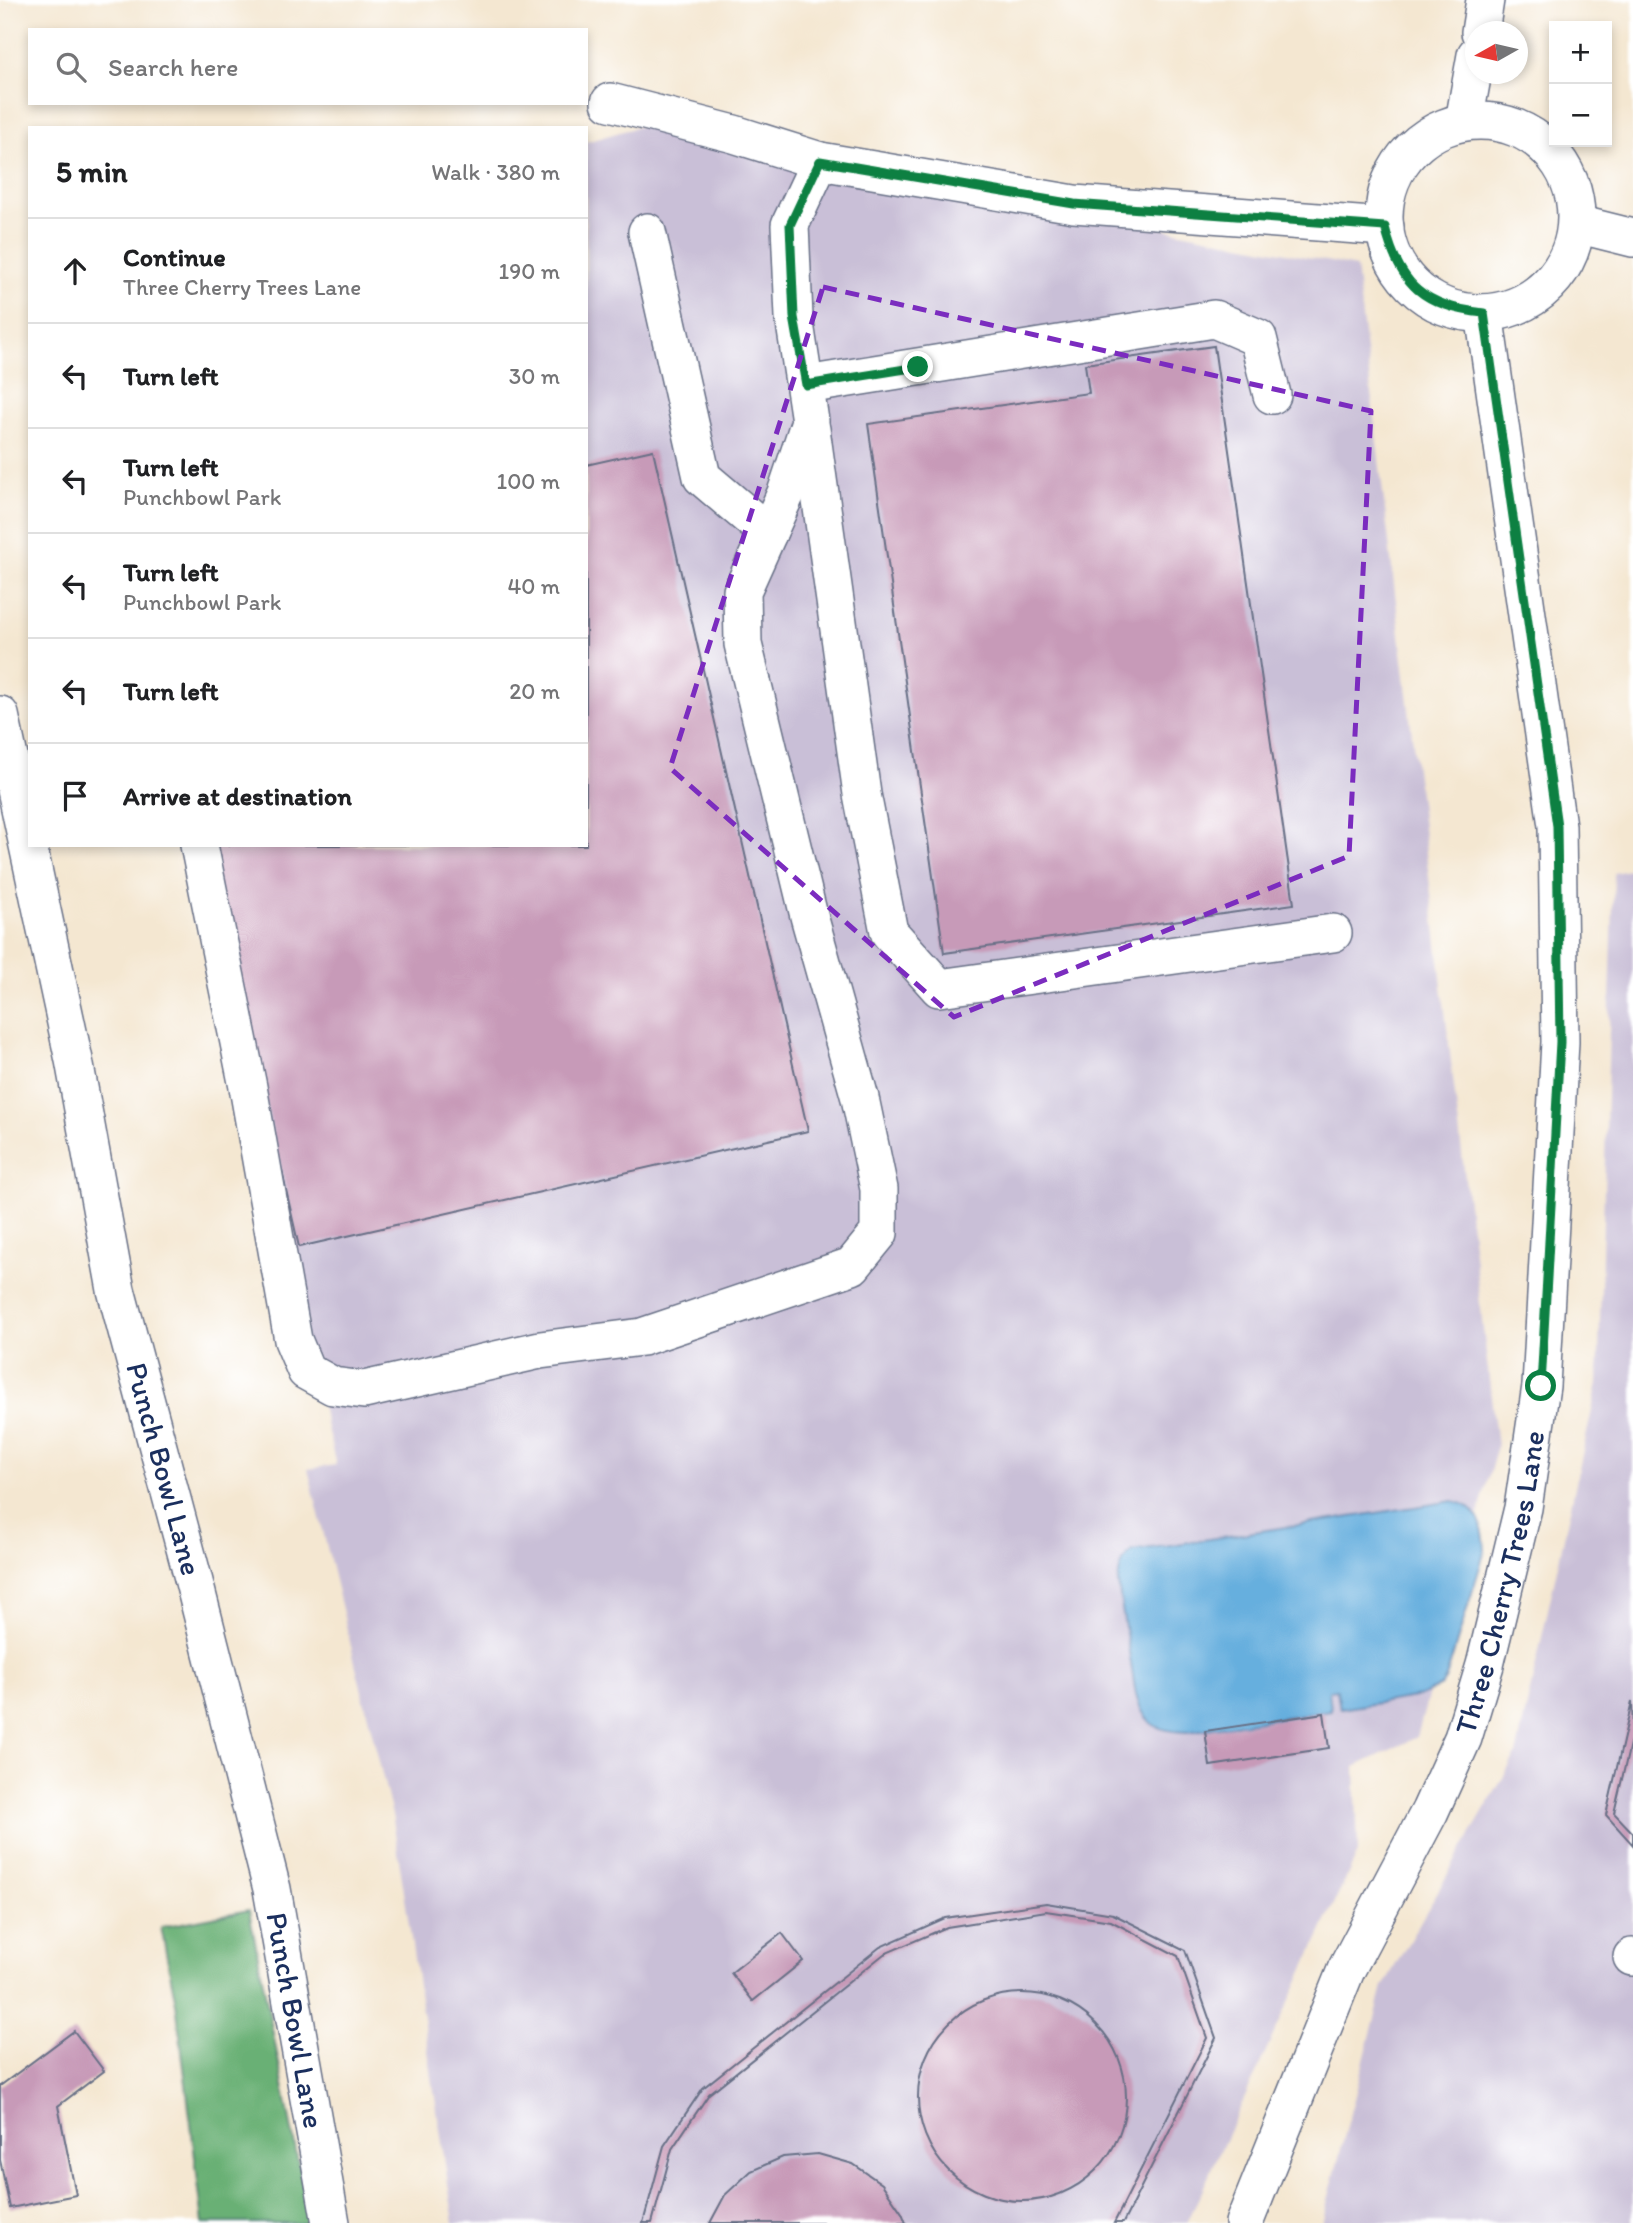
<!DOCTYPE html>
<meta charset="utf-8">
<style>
body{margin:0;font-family:Itim,sans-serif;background:#f2f2f2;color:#202124}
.controls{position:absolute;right:21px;top:21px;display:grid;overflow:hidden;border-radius:0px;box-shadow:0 4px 10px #0003}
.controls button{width:63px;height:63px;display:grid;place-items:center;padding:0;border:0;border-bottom:2px solid #e0e0e0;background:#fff;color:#202124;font:35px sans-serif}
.compass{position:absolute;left:1465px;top:21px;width:63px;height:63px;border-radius:50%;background:#fff;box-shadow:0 4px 10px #0003;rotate:262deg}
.stop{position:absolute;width:21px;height:21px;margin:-16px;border:5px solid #0b8043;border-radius:50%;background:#fff}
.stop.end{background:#0b8043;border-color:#fff;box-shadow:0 2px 7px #0008}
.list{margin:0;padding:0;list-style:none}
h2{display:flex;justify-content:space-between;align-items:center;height:91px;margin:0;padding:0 28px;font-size:30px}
h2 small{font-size:23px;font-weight:400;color:#757577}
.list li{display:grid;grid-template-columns:46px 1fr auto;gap:21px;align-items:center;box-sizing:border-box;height:105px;padding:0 28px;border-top:2px solid #e0e0e0}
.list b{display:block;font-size:26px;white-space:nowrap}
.list p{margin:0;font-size:23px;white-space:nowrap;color:#757577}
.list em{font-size:23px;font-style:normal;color:#757577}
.icon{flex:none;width:38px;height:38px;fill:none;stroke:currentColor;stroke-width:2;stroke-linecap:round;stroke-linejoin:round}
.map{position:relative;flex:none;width:1633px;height:2223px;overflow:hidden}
.search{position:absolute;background:#fff;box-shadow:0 4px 10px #0003;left:28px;top:28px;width:560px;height:77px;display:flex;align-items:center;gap:18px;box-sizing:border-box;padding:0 24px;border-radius:0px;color:#757577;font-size:26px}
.panel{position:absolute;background:#fff;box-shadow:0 4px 10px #0003;left:28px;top:126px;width:560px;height:721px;border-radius:0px}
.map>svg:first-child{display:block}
.industrial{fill:#c9bfd7}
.forest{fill:#69b075;stroke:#42706a;stroke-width:2}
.water{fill:#66afde;stroke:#406f9e;stroke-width:2}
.building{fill:#c79ab8}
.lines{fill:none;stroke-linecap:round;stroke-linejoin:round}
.minor-casing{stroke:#676f86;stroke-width:40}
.minor{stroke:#fff;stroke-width:37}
.route{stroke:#0b8043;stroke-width:9}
.marked{fill:none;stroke:#7b2cbf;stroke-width:5;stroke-dasharray:14 9;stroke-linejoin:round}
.labels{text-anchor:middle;stroke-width:5;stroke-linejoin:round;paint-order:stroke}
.street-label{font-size:30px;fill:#1b2f5e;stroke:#fff}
</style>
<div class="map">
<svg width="1633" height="2223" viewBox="0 0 1633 2223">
<rect width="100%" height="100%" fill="#fff"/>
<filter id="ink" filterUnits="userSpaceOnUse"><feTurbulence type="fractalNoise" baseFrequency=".0143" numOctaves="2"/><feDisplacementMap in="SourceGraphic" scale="14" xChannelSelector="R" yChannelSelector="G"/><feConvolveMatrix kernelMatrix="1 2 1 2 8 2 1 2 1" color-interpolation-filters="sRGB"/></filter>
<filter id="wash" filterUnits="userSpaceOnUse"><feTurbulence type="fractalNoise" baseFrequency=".00686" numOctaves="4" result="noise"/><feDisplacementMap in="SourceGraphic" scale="28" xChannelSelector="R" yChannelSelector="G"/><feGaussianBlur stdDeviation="1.57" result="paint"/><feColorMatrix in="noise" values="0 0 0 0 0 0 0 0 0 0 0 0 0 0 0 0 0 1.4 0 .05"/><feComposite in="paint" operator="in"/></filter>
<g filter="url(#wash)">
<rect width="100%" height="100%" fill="#f4e7d1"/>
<path class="industrial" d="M644,125L1356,267L1497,1446L1417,1737L1355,1767L1358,1852L1187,2223H454L393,1819L308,1469L336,1465L186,845H586V142Z
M1633,869V2223H1322L1383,1987L1516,1755L1598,1383L1614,873Z"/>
<path class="forest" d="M249,1910L310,2223H203L176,2003L161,1927Z"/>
<path class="water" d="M1453,1501C1478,1505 1484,1527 1485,1550L1446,1678L1441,1686L1421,1696L1340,1709L1337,1689L1329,1690L1331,1710L1188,1732C1156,1731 1145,1726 1136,1695L1118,1584C1119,1569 1121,1561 1132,1551Z"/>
<g id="blocks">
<path class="building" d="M1214,346L1294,904L944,953L868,424L1089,393L1085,364Z
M653,450L808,1131L299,1247L208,845H586V465Z
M1632,1702L1633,1732L1614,1813L1633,1833V1845L1606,1815Z
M1324,1713L1329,1748L1210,1766L1205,1731Z
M1046,1903L1113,1914L1185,1950L1216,2038L1123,2223H1114L1207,2038L1178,1956L1111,1921L1046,1911L947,1927L884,1954L709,2094L672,2149L652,2223H643L664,2146L703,2088L880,1947L945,1918Z
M782,1933L803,1961L753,2001L731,1973Z
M918 2097a104 104 0 1 1 208 0a104 104 0 1 1-208 0Z
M74,2031L104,2071L58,2106L76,2195L10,2208L0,2160V2086Z
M818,2154L853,2164L882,2184L902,2213L906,2223H710L725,2195L751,2171L783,2157Z"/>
</g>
</g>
<g filter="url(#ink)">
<use href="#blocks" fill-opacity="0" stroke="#676f86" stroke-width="2"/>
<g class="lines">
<defs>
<g id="minor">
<path d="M1480,32L1485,0"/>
<path d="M610,102L734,134L820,161"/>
<circle cx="1480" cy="217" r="96"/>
<path d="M1464,122L1476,55"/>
<path d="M1577,224L1633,238"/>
<path d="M647,232L702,477L768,533"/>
<path d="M806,385L1214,319L1258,338L1272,395"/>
<path d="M811,429L862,794L889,932L939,988L1333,933"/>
<path id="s1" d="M0,715L74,1060L116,1290L193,1578L272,1889L331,2223"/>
<path d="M199,845L248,1087L293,1340L306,1371L333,1386L364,1390L540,1350L642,1337L852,1266L879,1233V1189L860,1098L809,916L743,644L742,591L786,493L810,421L794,317L790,225L820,161L1074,204L1385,227"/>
<path d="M1632,1957H1633"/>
<path id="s2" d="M1244,2223L1346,1970L1430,1811L1463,1738L1485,1665L1523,1508L1541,1386L1560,1042L1557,826L1484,313"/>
</g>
</defs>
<use href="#minor" class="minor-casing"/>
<use href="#minor" class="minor"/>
</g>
</g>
<g class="lines" filter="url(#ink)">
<path class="route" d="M918,367L806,385L794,317L790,225L820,161L1074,204L1385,227C1399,285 1425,307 1484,313L1557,826L1560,1042L1541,1386"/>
</g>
<path class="marked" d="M823,287L1371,411L1349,856L954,1017L670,768Z"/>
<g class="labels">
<g class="street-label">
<text dy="10" stroke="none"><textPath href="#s1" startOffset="772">Punch Bowl Lane</textPath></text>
<text dy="10" stroke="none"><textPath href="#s2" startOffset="693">Three Cherry Trees Lane</textPath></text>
<text dy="10" stroke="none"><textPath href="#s1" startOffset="1339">Punch Bowl Lane</textPath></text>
</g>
</g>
</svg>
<div class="controls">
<button>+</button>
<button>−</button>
</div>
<svg class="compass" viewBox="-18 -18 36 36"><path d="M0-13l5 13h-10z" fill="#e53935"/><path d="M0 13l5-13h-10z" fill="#757577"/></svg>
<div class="stop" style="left:1541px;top:1386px"></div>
<div class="stop end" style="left:918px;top:367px"></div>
<div class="search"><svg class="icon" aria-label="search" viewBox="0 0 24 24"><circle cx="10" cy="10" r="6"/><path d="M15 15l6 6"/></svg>Search here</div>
<section class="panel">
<h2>5 min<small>Walk · 380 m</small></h2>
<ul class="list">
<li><svg class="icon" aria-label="ahead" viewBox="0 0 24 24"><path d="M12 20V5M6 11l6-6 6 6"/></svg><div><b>Continue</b><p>Three Cherry Trees Lane</p></div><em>190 m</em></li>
<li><svg class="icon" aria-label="left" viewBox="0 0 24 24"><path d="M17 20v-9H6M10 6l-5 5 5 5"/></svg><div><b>Turn left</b></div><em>30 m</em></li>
<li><svg class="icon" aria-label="left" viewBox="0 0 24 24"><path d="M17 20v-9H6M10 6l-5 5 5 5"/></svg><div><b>Turn left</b><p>Punchbowl Park</p></div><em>100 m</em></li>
<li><svg class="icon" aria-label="left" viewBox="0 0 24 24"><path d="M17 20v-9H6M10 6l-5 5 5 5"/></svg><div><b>Turn left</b><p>Punchbowl Park</p></div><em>40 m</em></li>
<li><svg class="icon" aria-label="left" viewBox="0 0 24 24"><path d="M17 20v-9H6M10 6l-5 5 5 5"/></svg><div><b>Turn left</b></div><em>20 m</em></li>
<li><svg class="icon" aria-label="arrive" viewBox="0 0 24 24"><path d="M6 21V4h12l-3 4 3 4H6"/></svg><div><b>Arrive at destination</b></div></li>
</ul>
</section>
</div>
